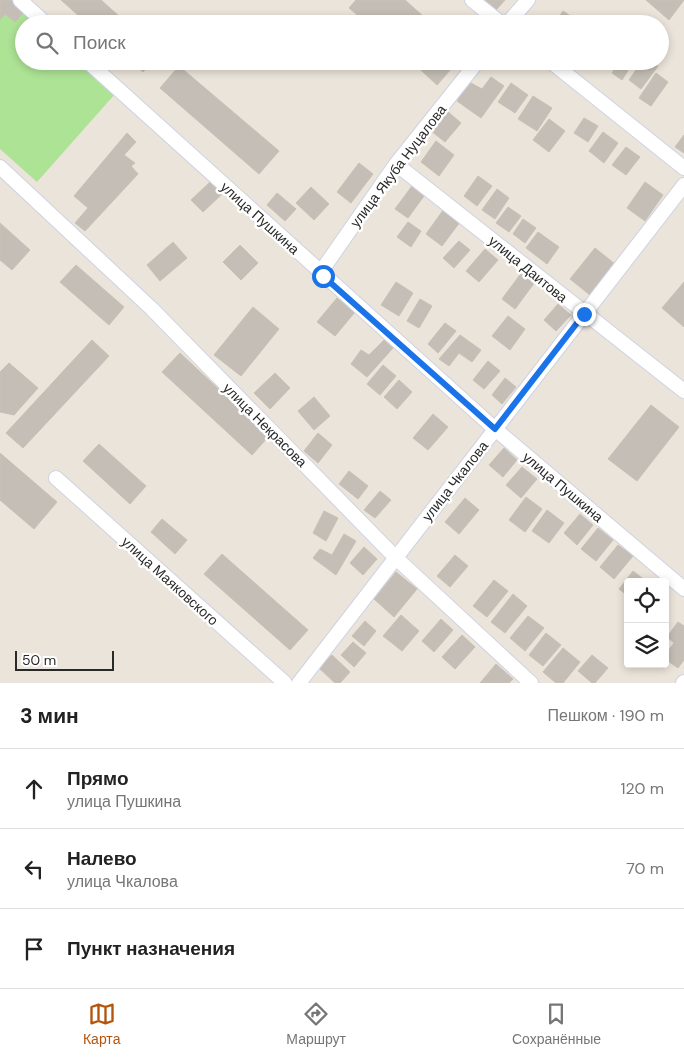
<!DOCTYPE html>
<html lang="ru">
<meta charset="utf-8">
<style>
body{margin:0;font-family:"DM Sans",sans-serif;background:#f2f2f2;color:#222}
.controls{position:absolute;right:15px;bottom:15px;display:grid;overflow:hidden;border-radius:5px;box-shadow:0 2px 8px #0003}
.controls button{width:45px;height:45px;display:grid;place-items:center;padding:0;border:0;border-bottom:1px solid #e0e0e0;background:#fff;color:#222;font:25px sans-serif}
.scale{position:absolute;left:15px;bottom:12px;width:99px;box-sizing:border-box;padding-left:5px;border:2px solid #292929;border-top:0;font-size:14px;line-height:18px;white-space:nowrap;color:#292929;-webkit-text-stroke:4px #fff;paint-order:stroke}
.stop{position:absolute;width:15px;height:15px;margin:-11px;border:4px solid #1a73e8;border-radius:50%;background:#fff}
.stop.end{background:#1a73e8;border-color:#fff;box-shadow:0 1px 5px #0008}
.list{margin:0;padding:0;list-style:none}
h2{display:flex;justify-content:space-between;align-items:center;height:65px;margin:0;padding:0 20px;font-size:21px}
h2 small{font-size:16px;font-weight:400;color:#767676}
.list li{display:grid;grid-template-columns:32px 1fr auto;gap:15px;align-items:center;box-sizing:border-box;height:80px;padding:0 20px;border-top:1px solid #e0e0e0}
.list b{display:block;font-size:19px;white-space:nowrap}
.list p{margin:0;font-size:16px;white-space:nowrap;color:#767676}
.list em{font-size:16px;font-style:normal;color:#767676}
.icon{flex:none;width:28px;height:28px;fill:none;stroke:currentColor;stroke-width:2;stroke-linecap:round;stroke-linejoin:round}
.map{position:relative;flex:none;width:684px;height:683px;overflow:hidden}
.search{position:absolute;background:#fff;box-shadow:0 2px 8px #0003;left:15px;right:15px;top:15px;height:55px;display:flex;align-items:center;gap:12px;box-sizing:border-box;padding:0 18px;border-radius:28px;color:#767676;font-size:19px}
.sheet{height:305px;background:#fff}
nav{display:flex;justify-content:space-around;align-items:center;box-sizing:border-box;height:70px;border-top:1px solid #e0e0e0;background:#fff;font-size:14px;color:#767676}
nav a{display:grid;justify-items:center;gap:2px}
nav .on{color:#b45309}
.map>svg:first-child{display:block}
.green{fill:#ade395}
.building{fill:#c4beb6;stroke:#c7c1b4}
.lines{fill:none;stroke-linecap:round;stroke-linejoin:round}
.minor-casing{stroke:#cfd2e2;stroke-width:16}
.minor{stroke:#fff;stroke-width:14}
.route{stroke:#1a73e8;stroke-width:6}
.labels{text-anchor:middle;stroke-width:5;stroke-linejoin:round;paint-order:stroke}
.street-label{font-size:14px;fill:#292929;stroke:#fff}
</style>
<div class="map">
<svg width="684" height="683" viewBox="0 0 684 683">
<rect width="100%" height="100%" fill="#ebe4da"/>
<path class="green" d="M0,0H9L36,24H24V61H78L115,94L37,182L0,149Z"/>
<path class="building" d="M0,0H13L25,11L15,22L5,14L0,20Z
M61,0H101L128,24H88Z
M356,0H405L432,24H368L349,8Z
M485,0H505L496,10Z
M646,0H684L669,20Z
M563,11L575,19L572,24H554Z
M130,61H153L143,72Z
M411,61H458L437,85Z
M620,61H634L622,80L612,73Z
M642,61H652L658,66L641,89L629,80Z
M179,66L279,151L259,174L160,88Z
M656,73L668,82L651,106L639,98Z
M491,77L504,86L481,118L457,101L469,82L482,89Z
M511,83L528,95L515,113L498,102Z
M533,96L552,108L537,131L518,119Z
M446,110L461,123L445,142L430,130Z
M584,118L598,126L588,142L574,133Z
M549,119L565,131L549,152L533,140Z
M603,132L618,143L604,163L589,151Z
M127,133L136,142L124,155L135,163L131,166L138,174L85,231L75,223L88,208L74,196Z
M684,135V153L675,147Z
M436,141L454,155L439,176L421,162Z
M626,147L640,157L626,175L612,165Z
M359,163L373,174L351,203L337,192Z
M478,176L492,186L477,206L464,196Z
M210,182L222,194L203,212L191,200Z
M645,182L663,195L645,221L627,208Z
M412,186L424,196L408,218L395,209Z
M311,187L329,204L314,220L296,203Z
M497,189L509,198L495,219L482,210Z
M277,193L296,209L285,221L267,205Z
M508,207L521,216L509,232L496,223Z
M444,209L460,222L442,246L426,234Z
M523,219L536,228L525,243L513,234Z
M408,222L421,231L411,247L397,237Z
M0,223L30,250L12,270L0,260Z
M538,232L559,247L547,264L526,248Z
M459,241L470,250L454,268L443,258Z
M173,242L187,258L160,281L147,265Z
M240,245L258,263L241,280L223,262Z
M595,248L615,264L590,295L570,279Z
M485,249L498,260L479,282L466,271Z
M76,265L124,307L109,325L60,282Z
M522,272L535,282L515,309L502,299Z
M396,282L413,293L399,316L381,305Z
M684,282V327L662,308Z
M337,298L355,312L335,336L317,322Z
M420,299L432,306L419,328L407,321Z
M558,304L571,315L556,331L544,320Z
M253,307L279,329L241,376L214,355Z
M508,316L525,329L510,350L492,336Z
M445,323L456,331L438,353L428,344Z
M460,335L481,350L472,362L459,353L449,366L439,359Z
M92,340L109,356L23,448L6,433Z
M384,340L393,348L367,377L351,364L361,350L369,355Z
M180,353L269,436L252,455L162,372Z
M488,361L500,371L484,389L473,380Z
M9,363L38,388L14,415L0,412V372Z
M383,365L396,376L380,395L367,384Z
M275,373L290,388L270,409L254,393Z
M505,378L516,387L502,404L492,395Z
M399,380L412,392L397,409L384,397Z
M314,397L330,416L314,430L298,411Z
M651,405L679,427L637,481L608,459Z
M433,414L448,427L428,450L413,438Z
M318,433L332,445L318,463L304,451Z
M99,444L146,486L130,504L83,461Z
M504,448L517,460L503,477L489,465Z
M0,453L57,502L34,529L0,500Z
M522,467L537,479L521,498L506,485Z
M349,471L368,486L358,499L339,484Z
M380,491L391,500L375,518L364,510Z
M526,497L542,509L525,532L509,520Z
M465,498L479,510L459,534L445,522Z
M547,510L564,523L549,543L532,531Z
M324,511L338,518L326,541L313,533Z
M580,514L593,525L577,545L564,533Z
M162,519L187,540L175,554L151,532Z
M598,528L613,540L596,561L581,549Z
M344,534L356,541L336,575L313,558L320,549L332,555Z
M618,545L633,556L614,579L600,567Z
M364,547L377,559L363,575L350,563Z
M222,554L308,630L290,650L204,574Z
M455,555L468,566L450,587L437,576Z
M633,571L646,581L628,582V596L619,589Z
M396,572L417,589L394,617L374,599Z
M494,580L508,591L487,617L473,606Z
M513,594L527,606L505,633L491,622Z
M401,615L419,631L402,651L383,636Z
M528,616L544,628L525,651L510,638Z
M441,619L453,630L434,652L422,641Z
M365,621L376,631L364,646L352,636Z
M678,622L684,626V660L678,668L665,659V655L674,643L667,637Z
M546,633L561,645L543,666L529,655Z
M462,635L475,647L455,669L442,657Z
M353,642L366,653L354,667L341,655Z
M563,648L580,662L563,683H556L543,672Z
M332,655L350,672L340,683H335L319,668Z
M592,655L608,668L595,683H592L578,671Z
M496,664L513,679L509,683H480Z"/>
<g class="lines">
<defs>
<path id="minor" d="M20,0L46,24
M472,0L502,24
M507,24L528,0
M87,61L495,429L684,589
M550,61L684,168
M396,164L684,391
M0,167L152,309L396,558L531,683
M320,273L396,164L478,61
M56,478L285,683
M299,683L684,185
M683,683L684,682"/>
</defs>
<use href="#minor" class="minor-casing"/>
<use href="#minor" class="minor"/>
</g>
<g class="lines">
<path class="route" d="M323,276L495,429L584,314"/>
</g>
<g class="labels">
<g class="street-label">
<text transform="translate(398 166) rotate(-53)" y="5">улица Якуба Нуцалова</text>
<text transform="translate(260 218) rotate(42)" y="5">улица Пушкина</text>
<text transform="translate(528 269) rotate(39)" y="5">улица Даитова</text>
<text transform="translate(265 425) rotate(45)" y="5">улица Некрасова</text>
<text transform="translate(455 481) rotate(-52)" y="5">улица Чкалова</text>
<text transform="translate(563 487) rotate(40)" y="5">улица Пушкина</text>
<text transform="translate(170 581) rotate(42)" y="5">улица Маяковского</text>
</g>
</g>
</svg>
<div class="controls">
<button><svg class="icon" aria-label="locate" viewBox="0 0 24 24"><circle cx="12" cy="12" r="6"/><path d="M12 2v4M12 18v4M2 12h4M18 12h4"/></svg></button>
<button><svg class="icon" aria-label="layers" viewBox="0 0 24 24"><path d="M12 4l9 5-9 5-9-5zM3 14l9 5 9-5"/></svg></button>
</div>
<div class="scale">50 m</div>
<div class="stop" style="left:323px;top:276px"></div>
<div class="stop end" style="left:584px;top:314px"></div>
<div class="search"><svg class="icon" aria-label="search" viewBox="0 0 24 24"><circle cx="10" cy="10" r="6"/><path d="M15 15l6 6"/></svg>Поиск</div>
</div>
<section class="sheet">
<h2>3 мин<small>Пешком · 190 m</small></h2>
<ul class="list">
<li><svg class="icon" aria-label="ahead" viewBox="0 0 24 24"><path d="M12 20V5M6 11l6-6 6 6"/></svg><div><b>Прямо</b><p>улица Пушкина</p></div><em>120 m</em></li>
<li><svg class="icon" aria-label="left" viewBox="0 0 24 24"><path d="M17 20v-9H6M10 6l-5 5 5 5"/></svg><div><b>Налево</b><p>улица Чкалова</p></div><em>70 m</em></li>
<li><svg class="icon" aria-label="arrive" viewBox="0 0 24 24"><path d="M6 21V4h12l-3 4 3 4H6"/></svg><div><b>Пункт назначения</b></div></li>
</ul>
</section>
<nav>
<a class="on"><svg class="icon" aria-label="map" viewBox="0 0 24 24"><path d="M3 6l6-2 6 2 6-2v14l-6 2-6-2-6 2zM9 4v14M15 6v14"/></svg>Карта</a>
<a><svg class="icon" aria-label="directions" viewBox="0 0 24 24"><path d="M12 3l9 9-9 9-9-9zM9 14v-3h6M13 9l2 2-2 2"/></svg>Маршрут</a>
<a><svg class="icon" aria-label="saved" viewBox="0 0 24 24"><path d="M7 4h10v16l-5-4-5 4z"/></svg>Сохранённые</a>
</nav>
